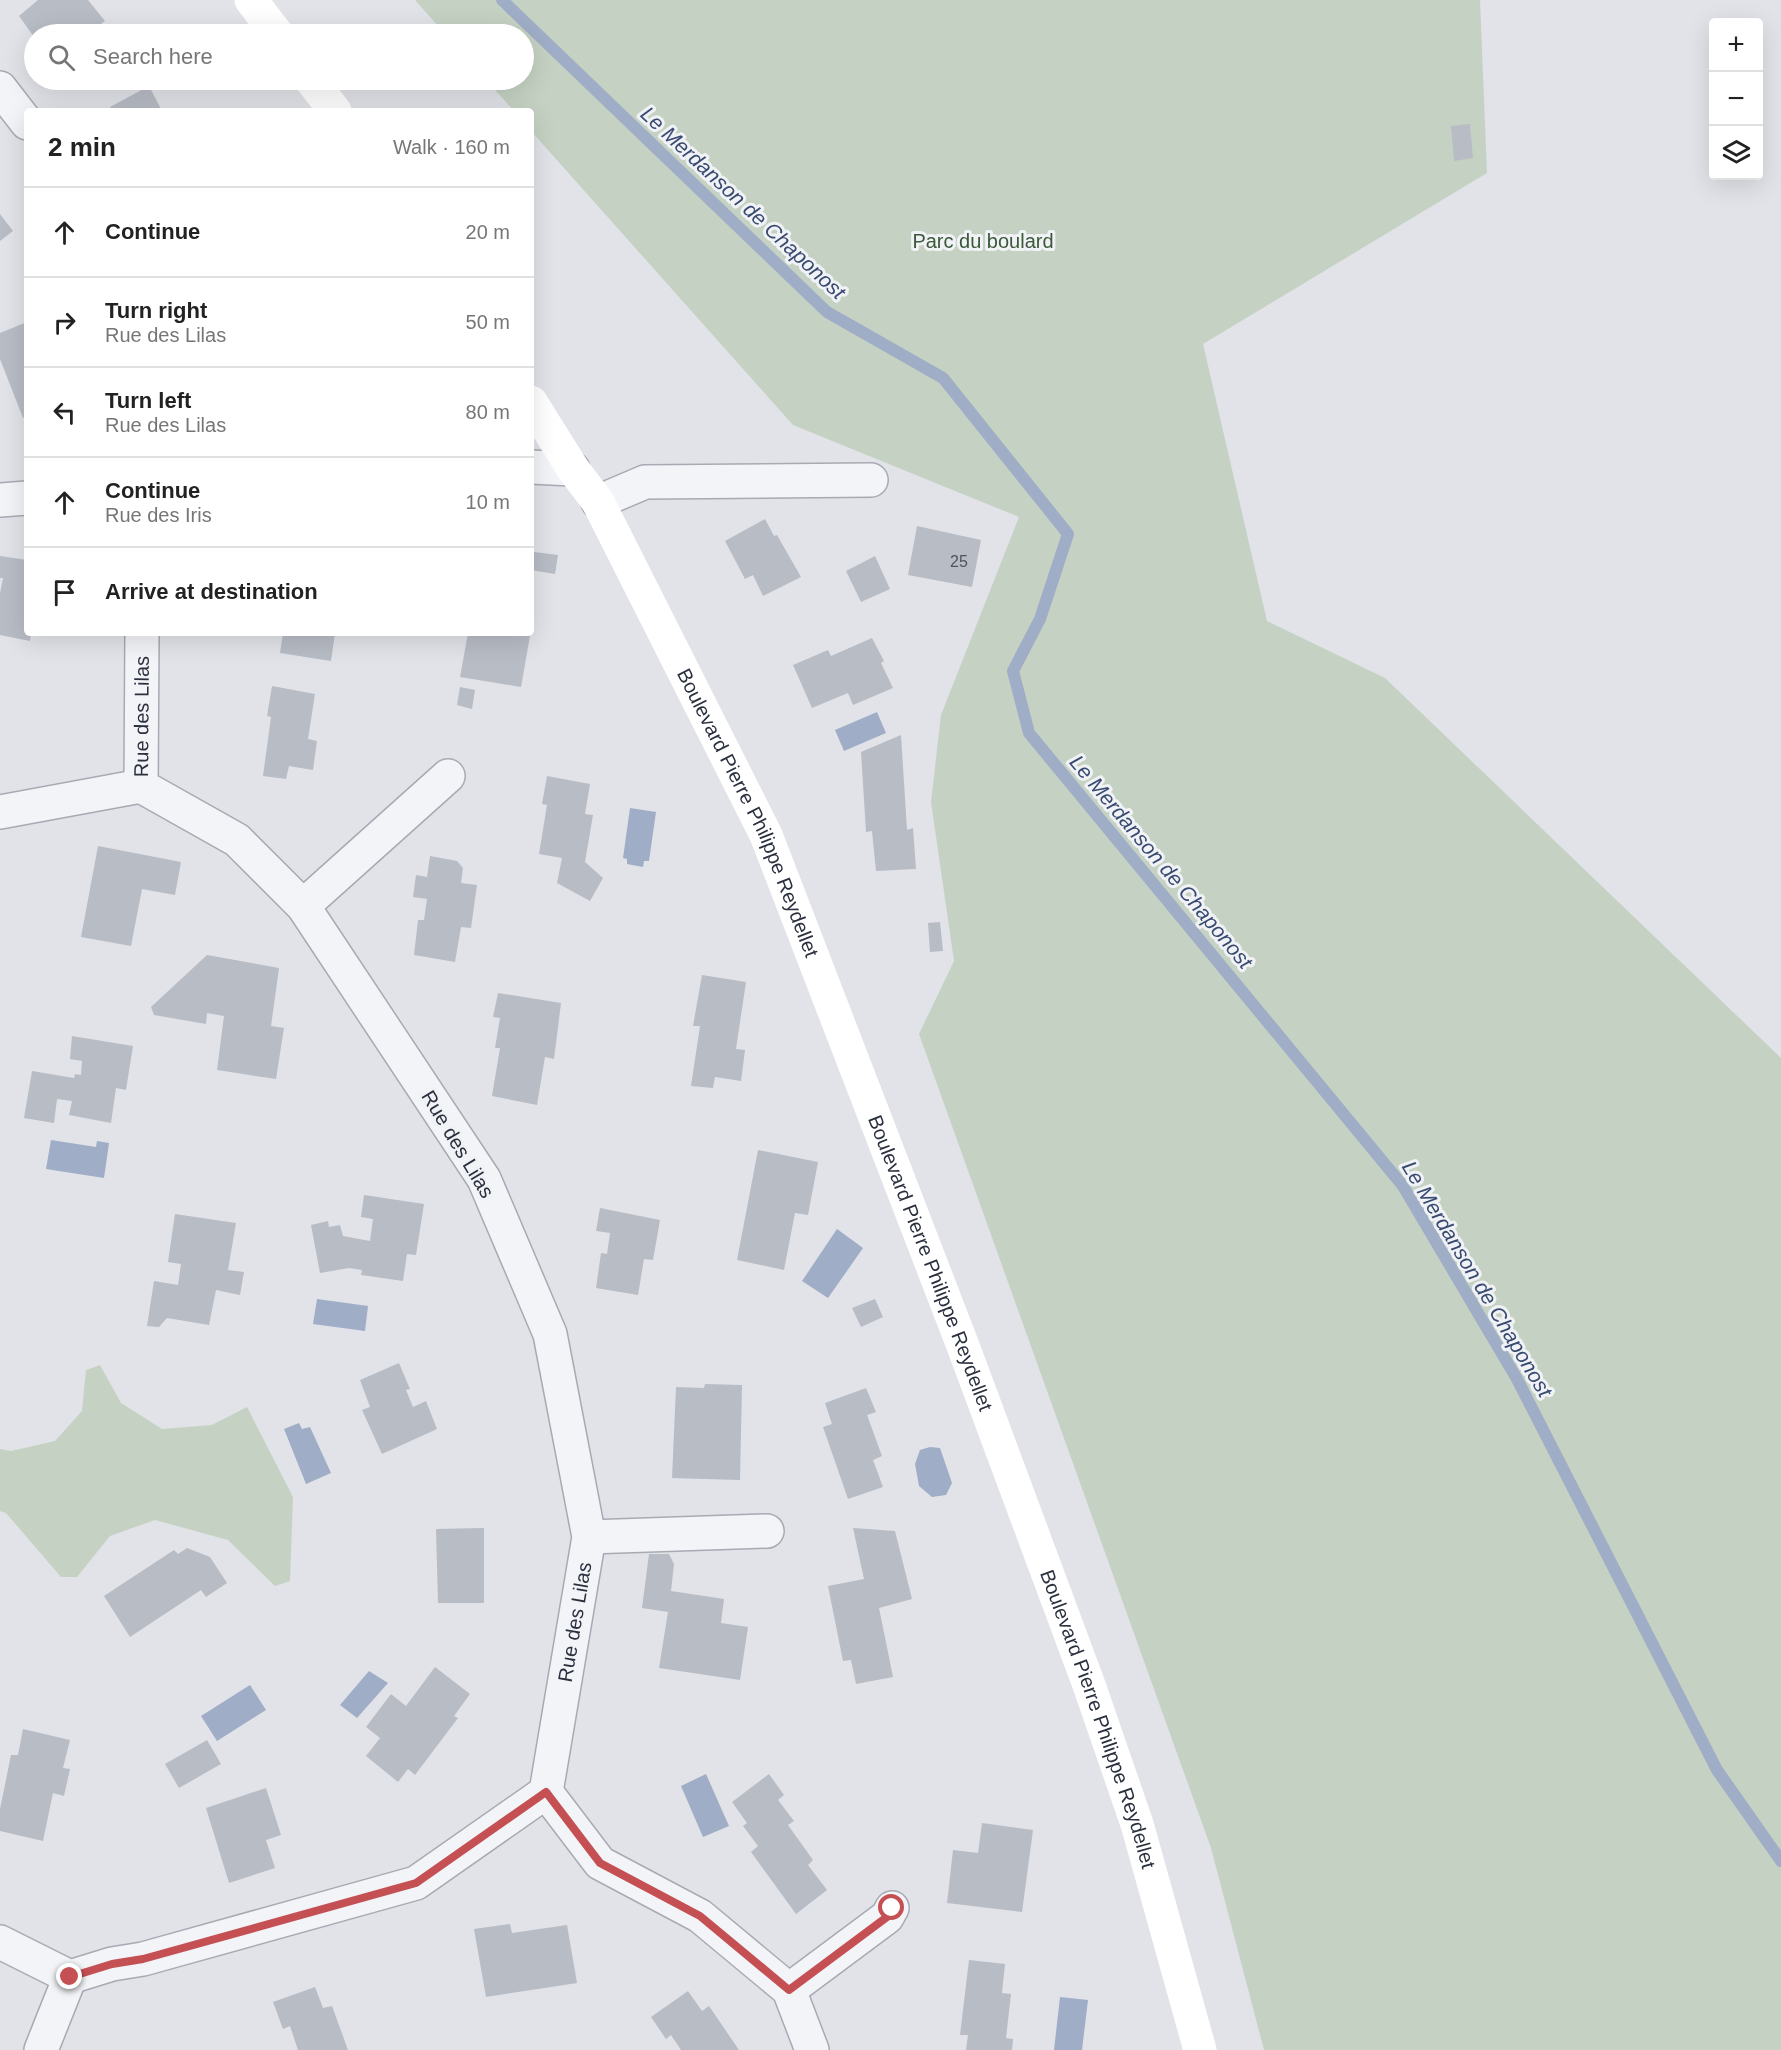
<!DOCTYPE html>
<meta charset="utf-8">
<style>
body{margin:0;font-family:Helvetica,sans-serif;background:#f2f2f2;color:#222}
.controls{position:absolute;right:18px;top:18px;display:grid;overflow:hidden;border-radius:6px;box-shadow:0 6px 24px #0002}
.controls button{width:54px;height:54px;display:grid;place-items:center;padding:0;border:0;border-bottom:2px solid #e0e0e0;background:#fff;color:#222;font:30px sans-serif}
.stop{position:absolute;width:18px;height:18px;margin:-14px;border:4px solid #c45054;border-radius:50%;background:#fff}
.stop.end{background:#c45054;border-color:#fff;box-shadow:0 2px 6px #0008}
.list{margin:0;padding:0;list-style:none}
h2{display:flex;justify-content:space-between;align-items:center;height:78px;margin:0;padding:0 24px;font-size:26px}
h2 small{font-size:20px;font-weight:400;color:#767676}
.list li{display:grid;grid-template-columns:39px 1fr auto;gap:18px;align-items:center;box-sizing:border-box;height:90px;padding:0 24px;border-top:2px solid #e0e0e0}
.list b{display:block;font-size:22px;white-space:nowrap}
.list p{margin:0;font-size:20px;white-space:nowrap;color:#767676}
.list em{font-size:20px;font-style:normal;color:#767676}
.icon{flex:none;width:33px;height:33px;fill:none;stroke:currentColor;stroke-width:2;stroke-linecap:round;stroke-linejoin:round}
.map{position:relative;flex:none;width:1781px;height:2050px;overflow:hidden}
.search{position:absolute;background:#fff;box-shadow:0 6px 24px #0002;left:24px;top:24px;width:510px;height:66px;display:flex;align-items:center;gap:15px;box-sizing:border-box;padding:0 21px;border-radius:33px;color:#767676;font-size:22px}
.panel{position:absolute;background:#fff;box-shadow:0 6px 24px #0002;left:24px;top:108px;width:510px;height:528px;border-radius:6px}
.map>svg:first-child{display:block}
.green{fill:#c5d2c3}
.water{fill:#9fadc6}
.lines{fill:none;stroke-linecap:round;stroke-linejoin:round}
.stream{stroke:#9fadc6;stroke-width:12}
.building{fill:#b8bcc5}
.street-casing{stroke:#a7aab2;stroke-width:36}
.street{stroke:#f3f4f7;stroke-width:33}
.secondary{stroke:#fff;stroke-width:33}
.route{stroke:#c45054;stroke-width:8}
.labels{text-anchor:middle;stroke-width:6;stroke-linejoin:round;paint-order:stroke}
.number-label{font-size:16px;fill:#4e5360}
.park-label{font-size:20px;fill:#3b5939;stroke:#f0f2f6}
.street-label{font-size:20px;fill:#2b303f;stroke:#f0f2f6}
.water-label{font-size:21px;font-style:italic;fill:#384a70;stroke:#f0f2f6}
</style>
<div class="map">
<svg width="1781" height="2050" viewBox="0 0 1781 2050">
<rect width="100%" height="100%" fill="#e1e3e8"/>
<path class="green" d="M415,0H1480L1487,173L1203,344L1267,621L1385,678L1781,1058V2050H1264L1211,1848L919,1034L954,961L931,802L941,715L1019,517L793,425L531,131V111H514L486,80H524V34H445Z
M100,1365L121,1403L162,1429L212,1425L247,1407L293,1497L290,1581L275,1586L228,1540L155,1520L110,1536L77,1577H61L6,1513L0,1511V1449L11,1451L55,1441L82,1411L86,1370Z"/>
<path class="water" d="M877,712L886,733L844,751L835,730Z
M630,808L656,812L649,861H644L643,867L627,864V859L623,858Z
M51,1140L96,1147L97,1141L109,1143L104,1178L46,1169Z
M837,1229L863,1248L828,1298L802,1281Z
M317,1299L368,1306L365,1331L313,1324Z
M299,1423L302,1429L310,1427L331,1473L306,1484L284,1429Z
M930,1447L940,1448L952,1483L946,1495L932,1497L919,1486L915,1464L920,1450Z
M369,1671L388,1683L357,1718L340,1705Z
M250,1685L266,1710L217,1741L201,1716Z
M706,1774L729,1826L703,1837L681,1786Z
M1060,1997L1088,2000L1082,2050H1054Z"/>
<g class="lines">
<path class="stream" d="M502,0L827,312L943,378L1068,534L1040,619L1013,671L1029,733L1403,1186L1517,1379L1717,1770L1781,1861"/>
</g>
<path class="building" d="M38,0H88L105,21L87,34H34V37L19,16Z
M149,86L162,111H112L110,107Z
M1470,124L1473,158L1454,161L1451,126Z
M0,214L13,231L0,241Z
M27,322V416L23,418L0,359V333Z
M765,519L774,536L777,535L801,577L763,596L753,575L745,579L725,541Z
M917,526L981,540L972,587L908,575Z
M534,552L558,555L555,574L531,570Z
M0,556L27,560V633H31L30,641L0,635V593L3,578H0Z
M875,556L890,589L861,602L846,571Z
M283,633H335L331,661L280,653Z
M468,633H515L530,636L521,687L460,677Z
M872,638L884,661L881,663L893,688L853,705L848,693L812,708L793,665L828,650L831,656Z
M272,686L315,694L308,739L317,741L313,770L289,766L286,779L263,776L271,717L267,716Z
M460,687L475,690L472,709L457,705Z
M901,735L907,830L913,828L916,869L876,871L872,831L866,832L861,752Z
M547,776L590,784L585,814L593,815L585,862L603,878L590,901L557,883L562,858L539,854L547,805L542,804Z
M98,846L181,862L175,895L142,889L131,946L81,937Z
M430,856L457,861L463,868L461,883L477,885L471,928L461,927L455,962L414,955L418,920H424L427,899L413,897L416,875L427,877Z
M940,922L943,951L930,952L928,923Z
M207,955L279,968L271,1026L284,1028L276,1079L217,1070L224,1016L207,1013L206,1024L154,1015L151,1007Z
M702,975L746,982L736,1049L745,1050L741,1081L715,1077L713,1088L691,1086L700,1026H693Z
M498,993L561,1003L554,1059L545,1057L537,1105L492,1096L500,1048H495L500,1018L493,1017Z
M72,1036L133,1046L126,1090L116,1088L111,1123L69,1115L72,1101L57,1099L54,1123L24,1118L32,1071L74,1078L75,1074L81,1075L82,1061L70,1059Z
M758,1150L818,1162L808,1215L795,1213L784,1270L737,1260Z
M364,1195L424,1204L416,1255L407,1254L403,1281L361,1275L362,1270L349,1268L320,1273L311,1225L328,1221L329,1227L340,1225L343,1236L370,1241L373,1219L361,1217Z
M600,1208L660,1220L653,1260L644,1259L638,1295L596,1288L601,1253L607,1254L610,1233L596,1231Z
M175,1214L236,1223L228,1270L244,1272L240,1295L216,1290L209,1325L167,1318L159,1327L147,1326L154,1281L178,1285L181,1264L168,1262Z
M875,1299L883,1317L861,1327L852,1308Z
M399,1363L410,1389L406,1390L413,1407L426,1401L437,1429L382,1454L362,1410L370,1407L360,1380Z
M705,1384L742,1385L740,1480L672,1478L676,1387L704,1388Z
M866,1388L876,1412L867,1415L882,1456L873,1460L883,1487L848,1499L823,1427L832,1424L825,1403Z
M484,1528V1603H438L436,1529Z
M853,1528L895,1531L912,1599L879,1608L893,1677L856,1684L851,1660L843,1661L828,1586L864,1579Z
M187,1548L210,1557L227,1583L206,1597L201,1590L130,1637L104,1596L174,1550L178,1554Z
M649,1554H669L674,1564L671,1591L724,1599L721,1623L748,1627L740,1680L659,1668L668,1612L642,1608Z
M435,1667L470,1694L454,1716L458,1718L415,1775L408,1769L398,1782L366,1756L380,1738L366,1727L391,1694L406,1706Z
M23,1729L70,1740L63,1768L70,1769L64,1796L53,1793L43,1841L0,1831V1809L11,1755H18Z
M207,1740L221,1764L179,1788L165,1764Z
M769,1774L784,1795L778,1800L794,1821L788,1825L813,1860L808,1865L827,1890L796,1914L751,1852L758,1846L743,1826L747,1823L732,1802Z
M266,1788L281,1835L266,1840L275,1868L229,1883L206,1808Z
M982,1823L1033,1830L1022,1912L947,1903L953,1850L978,1853Z
M510,1924L512,1933L567,1925L577,1983L486,1997L474,1929Z
M969,1960L1005,1964L1002,1993L1011,1994L1006,2038L1013,2039L1012,2050H966L968,2035H960Z
M315,1987L323,2008L332,2006L348,2050H298L290,2026L283,2029L273,2002Z
M688,1991L702,2011L709,2006L739,2050H681L671,2035L666,2039L651,2017Z"/>
<g class="lines">
<defs>
<g id="street">
<path d="M0,88L27,123"/>
<path d="M531,467L573,469"/>
<path d="M0,500L27,498"/>
<path d="M598,502L645,482L871,480"/>
<path d="M0,812L141,786"/>
<path d="M303,906L448,776"/>
<path d="M589,1537L767,1531"/>
<path d="M546,1792L600,1863L700,1916L789,1990L812,2050"/>
<path id="s1" d="M0,1942L70,1977L112,1964L143,1959L416,1883L546,1792L589,1537L550,1334L484,1179L303,906L237,840L141,786L142,633"/>
<path d="M789,1990L887,1917L892,1908"/>
<path d="M41,2050L70,1977"/>
</g>
</defs>
<use href="#street" class="street-casing"/>
<use href="#street" class="street"/>
<g class="secondary">
<path d="M251,0L277,34"/>
<path d="M311,80L335,111"/>
<path id="s2" d="M531,402L573,469L598,502L766,835L963,1346L1089,1685L1137,1824L1200,2050"/>
</g>
</g>
<g class="lines">
<path class="route" d="M70,1977L112,1964L143,1959L416,1883L546,1792L600,1863L700,1916L789,1990L887,1917L892,1908"/>
</g>
<g class="labels">
<g class="number-label">
<text x="959" y="567">25</text>
</g>
<g class="park-label">
<text x="983" y="248">Parc du boulard</text>
</g>
<g class="street-label">
<text dy="7" stroke="none"><textPath href="#s1" startOffset="1830">Rue des Lilas</textPath></text>
<text dy="7" stroke="none"><textPath href="#s2" startOffset="466">Boulevard Pierre Philippe Reydellet</textPath></text>
<text transform="translate(458 1144) rotate(59)" y="7">Rue des Lilas</text>
<text dy="7" stroke="none"><textPath href="#s2" startOffset="952">Boulevard Pierre Philippe Reydellet</textPath></text>
<text dy="7" stroke="none"><textPath href="#s1" startOffset="768">Rue des Lilas</textPath></text>
<text dy="7" stroke="none"><textPath href="#s2" startOffset="1438">Boulevard Pierre Philippe Reydellet</textPath></text>
</g>
<g class="water-label">
<text transform="translate(743 203) rotate(43)" y="7">Le Merdanson de Chaponost</text>
<text transform="translate(1161 862) rotate(50)" y="7">Le Merdanson de Chaponost</text>
<text transform="translate(1477 1279) rotate(59)" y="7">Le Merdanson de Chaponost</text>
</g>
</g>
</svg>
<div class="controls">
<button>+</button>
<button>−</button>
<button><svg class="icon" aria-label="layers" viewBox="0 0 24 24"><path d="M12 4l9 5-9 5-9-5zM3 14l9 5 9-5"/></svg></button>
</div>
<div class="stop" style="left:892px;top:1908px"></div>
<div class="stop end" style="left:70px;top:1977px"></div>
<div class="search"><svg class="icon" aria-label="search" viewBox="0 0 24 24"><circle cx="10" cy="10" r="6"/><path d="M15 15l6 6"/></svg>Search here</div>
<section class="panel">
<h2>2 min<small>Walk · 160 m</small></h2>
<ul class="list">
<li><svg class="icon" aria-label="ahead" viewBox="0 0 24 24"><path d="M12 20V5M6 11l6-6 6 6"/></svg><div><b>Continue</b></div><em>20 m</em></li>
<li><svg class="icon" aria-label="right" viewBox="0 0 24 24"><path d="M7 20v-9h11M14 6l5 5-5 5"/></svg><div><b>Turn right</b><p>Rue des Lilas</p></div><em>50 m</em></li>
<li><svg class="icon" aria-label="left" viewBox="0 0 24 24"><path d="M17 20v-9H6M10 6l-5 5 5 5"/></svg><div><b>Turn left</b><p>Rue des Lilas</p></div><em>80 m</em></li>
<li><svg class="icon" aria-label="ahead" viewBox="0 0 24 24"><path d="M12 20V5M6 11l6-6 6 6"/></svg><div><b>Continue</b><p>Rue des Iris</p></div><em>10 m</em></li>
<li><svg class="icon" aria-label="arrive" viewBox="0 0 24 24"><path d="M6 21V4h12l-3 4 3 4H6"/></svg><div><b>Arrive at destination</b></div></li>
</ul>
</section>
</div>
